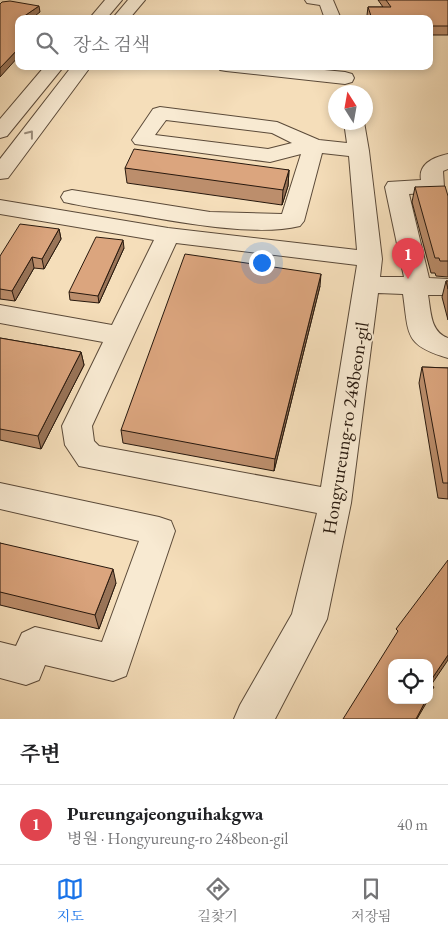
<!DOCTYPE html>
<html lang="ko">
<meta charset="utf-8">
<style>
body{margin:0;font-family:"EB Garamond","Noto Serif KR",serif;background:#f6f6f6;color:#202124}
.controls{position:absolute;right:15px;bottom:15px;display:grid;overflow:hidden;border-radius:10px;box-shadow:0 2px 8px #0003}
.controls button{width:45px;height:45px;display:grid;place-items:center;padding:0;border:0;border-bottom:1px solid #e0e0e0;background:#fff;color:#202124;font:25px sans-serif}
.compass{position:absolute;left:328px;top:85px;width:45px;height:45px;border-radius:50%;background:#fff;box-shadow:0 2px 8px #0003;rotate:349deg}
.you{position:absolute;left:261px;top:262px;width:18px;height:18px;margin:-12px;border:4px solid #fff;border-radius:50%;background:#1a73e8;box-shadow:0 0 0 8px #1a73e833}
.badge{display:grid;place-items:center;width:32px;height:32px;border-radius:50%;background:#1a73e8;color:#fff;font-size:16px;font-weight:700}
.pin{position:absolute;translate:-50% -41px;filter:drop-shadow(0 1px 2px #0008)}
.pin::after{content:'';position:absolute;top:26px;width:18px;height:15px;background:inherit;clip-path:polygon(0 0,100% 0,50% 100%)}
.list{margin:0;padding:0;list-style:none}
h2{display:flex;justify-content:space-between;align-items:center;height:65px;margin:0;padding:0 20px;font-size:21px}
h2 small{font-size:16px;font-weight:400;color:#757577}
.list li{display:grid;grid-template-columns:32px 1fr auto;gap:15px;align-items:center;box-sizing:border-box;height:80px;padding:0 20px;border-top:1px solid #e0e0e0}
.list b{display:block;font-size:19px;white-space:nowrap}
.list p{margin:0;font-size:16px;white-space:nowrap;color:#757577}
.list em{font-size:16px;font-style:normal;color:#757577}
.icon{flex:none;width:28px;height:28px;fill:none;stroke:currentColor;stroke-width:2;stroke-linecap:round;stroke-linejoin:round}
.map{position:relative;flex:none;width:448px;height:719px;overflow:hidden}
.search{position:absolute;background:#fff;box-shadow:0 2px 8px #0003;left:15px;right:15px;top:15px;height:55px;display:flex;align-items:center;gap:12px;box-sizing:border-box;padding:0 18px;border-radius:10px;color:#757577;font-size:19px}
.sheet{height:145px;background:#fff}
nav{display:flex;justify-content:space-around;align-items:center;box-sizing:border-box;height:70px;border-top:1px solid #e0e0e0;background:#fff;font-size:14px;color:#757577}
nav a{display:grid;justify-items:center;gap:2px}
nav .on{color:#1a73e8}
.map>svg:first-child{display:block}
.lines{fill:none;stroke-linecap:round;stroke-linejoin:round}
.minor-casing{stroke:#5b4a39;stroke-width:2}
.minor{fill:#f8ead2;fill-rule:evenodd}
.wall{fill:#bc8e6c;stroke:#28190e}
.shaded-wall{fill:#997458;stroke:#28190e}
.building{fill:#dba57e;stroke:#28190e}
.oneway{stroke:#9a8c7a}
.labels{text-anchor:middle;stroke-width:4;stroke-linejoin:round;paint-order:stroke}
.street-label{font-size:19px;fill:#28190e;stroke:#f8ead2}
</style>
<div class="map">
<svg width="448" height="719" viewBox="0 0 448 719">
<rect width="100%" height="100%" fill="#f5deba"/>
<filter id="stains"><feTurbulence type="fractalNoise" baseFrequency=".004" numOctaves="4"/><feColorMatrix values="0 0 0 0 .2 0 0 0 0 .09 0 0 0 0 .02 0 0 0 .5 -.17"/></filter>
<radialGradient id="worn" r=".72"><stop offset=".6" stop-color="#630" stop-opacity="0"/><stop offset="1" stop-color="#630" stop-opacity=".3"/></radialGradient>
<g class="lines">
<defs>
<path id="minor" d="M105,0H122L106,19H89Z
M128,0H145L129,19H112Z
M305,0H333L341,19H325L320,5L307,3Z
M45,66H64L7,136L0,138V119Z
M72,66H91L8,178L0,179V159Z
M217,66H283L345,72L352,74L354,78L352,82L345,84L226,71L220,70Z
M160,107L277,122L319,140L347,143L344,122H364L369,151L382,259L380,277H404L385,187L388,182L421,180C418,164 434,157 448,154V169L443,171L444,187L441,192L409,194L429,278L448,279V295H428C431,311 430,332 448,338V358C404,345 409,335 403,294L378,293L351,503L327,619L275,719H234L240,705L292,614L317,513L79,466L65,445L62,426L103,342L0,323V305L112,325L154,240L0,214V200L168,228L357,250L349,156L322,153L304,221L300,226C255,237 179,222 132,214C110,210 86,207 64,202L61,197L64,192L72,190L210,212L282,214L301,154L270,162L135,144L132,140L153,109ZM166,120L272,133L292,143L268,149L155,135ZM176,243L357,265L321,487L99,446L94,441L92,426Z
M0,483L159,517L171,521L175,531L126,676L113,681L45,665L39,680L26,685L0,678V642L16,646L22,633L35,627L102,642L139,541L0,509Z"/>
</defs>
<use href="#minor" class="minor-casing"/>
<use href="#minor" class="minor"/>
</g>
<path class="wall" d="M378,0H448V35H429V19H368L367,15L368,7H383Z
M125,168L289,170L288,186L282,205L127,183Z
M415,187L448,196V277L436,276L435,273H431L412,202Z
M59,229L61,239L44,269L34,268L15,301L0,299V256Z
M124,248L99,303L70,300L69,292Z
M446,281H448V320L442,297Z
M320,286L274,471L123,443L121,430Z
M0,338L81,352L84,365L41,449L0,440Z
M422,367L448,368V499L438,498L419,383Z
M0,543L116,583L99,629L0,605Z"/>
<path class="shaded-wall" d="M39,6L40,12L31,19H20Z
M19,48V56L0,77V68Z
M289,170L288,186L282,205L283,190Z
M59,229L61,239L44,269L42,259Z
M123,240L124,248L99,303L98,296Z
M32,257L34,268L15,301L12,291Z
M321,274L320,286L274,471L275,459Z
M81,352L84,365L41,449L38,436Z
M113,569L116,583L99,629L95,615Z
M448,655V660L429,688V683Z
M426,700H428L417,719H416Z"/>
<path class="building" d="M386,0H448V26H429V19H372L368,7H391Z
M10,1L39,6L20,19H19V20L17,21L19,22V48L0,68V4L2,2Z
M134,149L289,170L283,190L125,168Z
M445,186L448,196V261H440L439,258H435L415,187Z
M20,224L59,229L42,259L32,257L12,291L0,289V256Z
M96,237L123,240L98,296L69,292Z
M185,254L321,274L275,459L121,430Z
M446,281H448V289Z
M0,338L81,352L38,436L0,429Z
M422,367L448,368V483H443Z
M0,543L113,569L95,615L0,592Z
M448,560V655L429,683V663H392V700H426L416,719H343L398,631L396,629Z
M429,684L434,687L429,695Z"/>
<defs><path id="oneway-chevron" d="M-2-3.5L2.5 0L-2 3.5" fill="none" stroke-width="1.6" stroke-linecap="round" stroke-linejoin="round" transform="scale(1.25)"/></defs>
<use class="oneway" href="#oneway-chevron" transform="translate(30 134) rotate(-52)"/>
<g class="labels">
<g class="street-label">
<text transform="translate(345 428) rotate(-81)" y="7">Hongyureung-ro 248beon-gil</text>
</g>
</g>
<rect width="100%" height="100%" filter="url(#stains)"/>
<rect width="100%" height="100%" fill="url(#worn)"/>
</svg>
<div class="controls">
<button><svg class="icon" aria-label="locate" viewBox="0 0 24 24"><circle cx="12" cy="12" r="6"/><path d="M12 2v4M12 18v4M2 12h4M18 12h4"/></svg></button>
</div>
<svg class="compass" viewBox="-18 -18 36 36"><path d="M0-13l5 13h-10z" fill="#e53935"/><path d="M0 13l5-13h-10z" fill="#757577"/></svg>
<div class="you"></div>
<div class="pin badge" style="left:408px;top:279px;background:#e0444e">1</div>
<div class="search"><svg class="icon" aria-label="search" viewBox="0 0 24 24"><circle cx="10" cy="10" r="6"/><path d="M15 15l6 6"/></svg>장소 검색</div>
</div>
<section class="sheet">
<h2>주변<small></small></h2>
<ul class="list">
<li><span class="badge" style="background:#e0444e">1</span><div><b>Pureungajeonguihakgwa</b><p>병원 · Hongyureung-ro 248beon-gil</p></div><em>40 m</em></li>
</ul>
</section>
<nav>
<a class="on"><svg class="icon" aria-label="map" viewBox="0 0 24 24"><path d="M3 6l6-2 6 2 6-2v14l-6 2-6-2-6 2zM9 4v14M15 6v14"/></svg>지도</a>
<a><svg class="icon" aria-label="directions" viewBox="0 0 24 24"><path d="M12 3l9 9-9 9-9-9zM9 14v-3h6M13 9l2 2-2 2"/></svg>길찾기</a>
<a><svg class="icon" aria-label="saved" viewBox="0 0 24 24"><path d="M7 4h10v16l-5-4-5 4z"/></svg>저장됨</a>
</nav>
